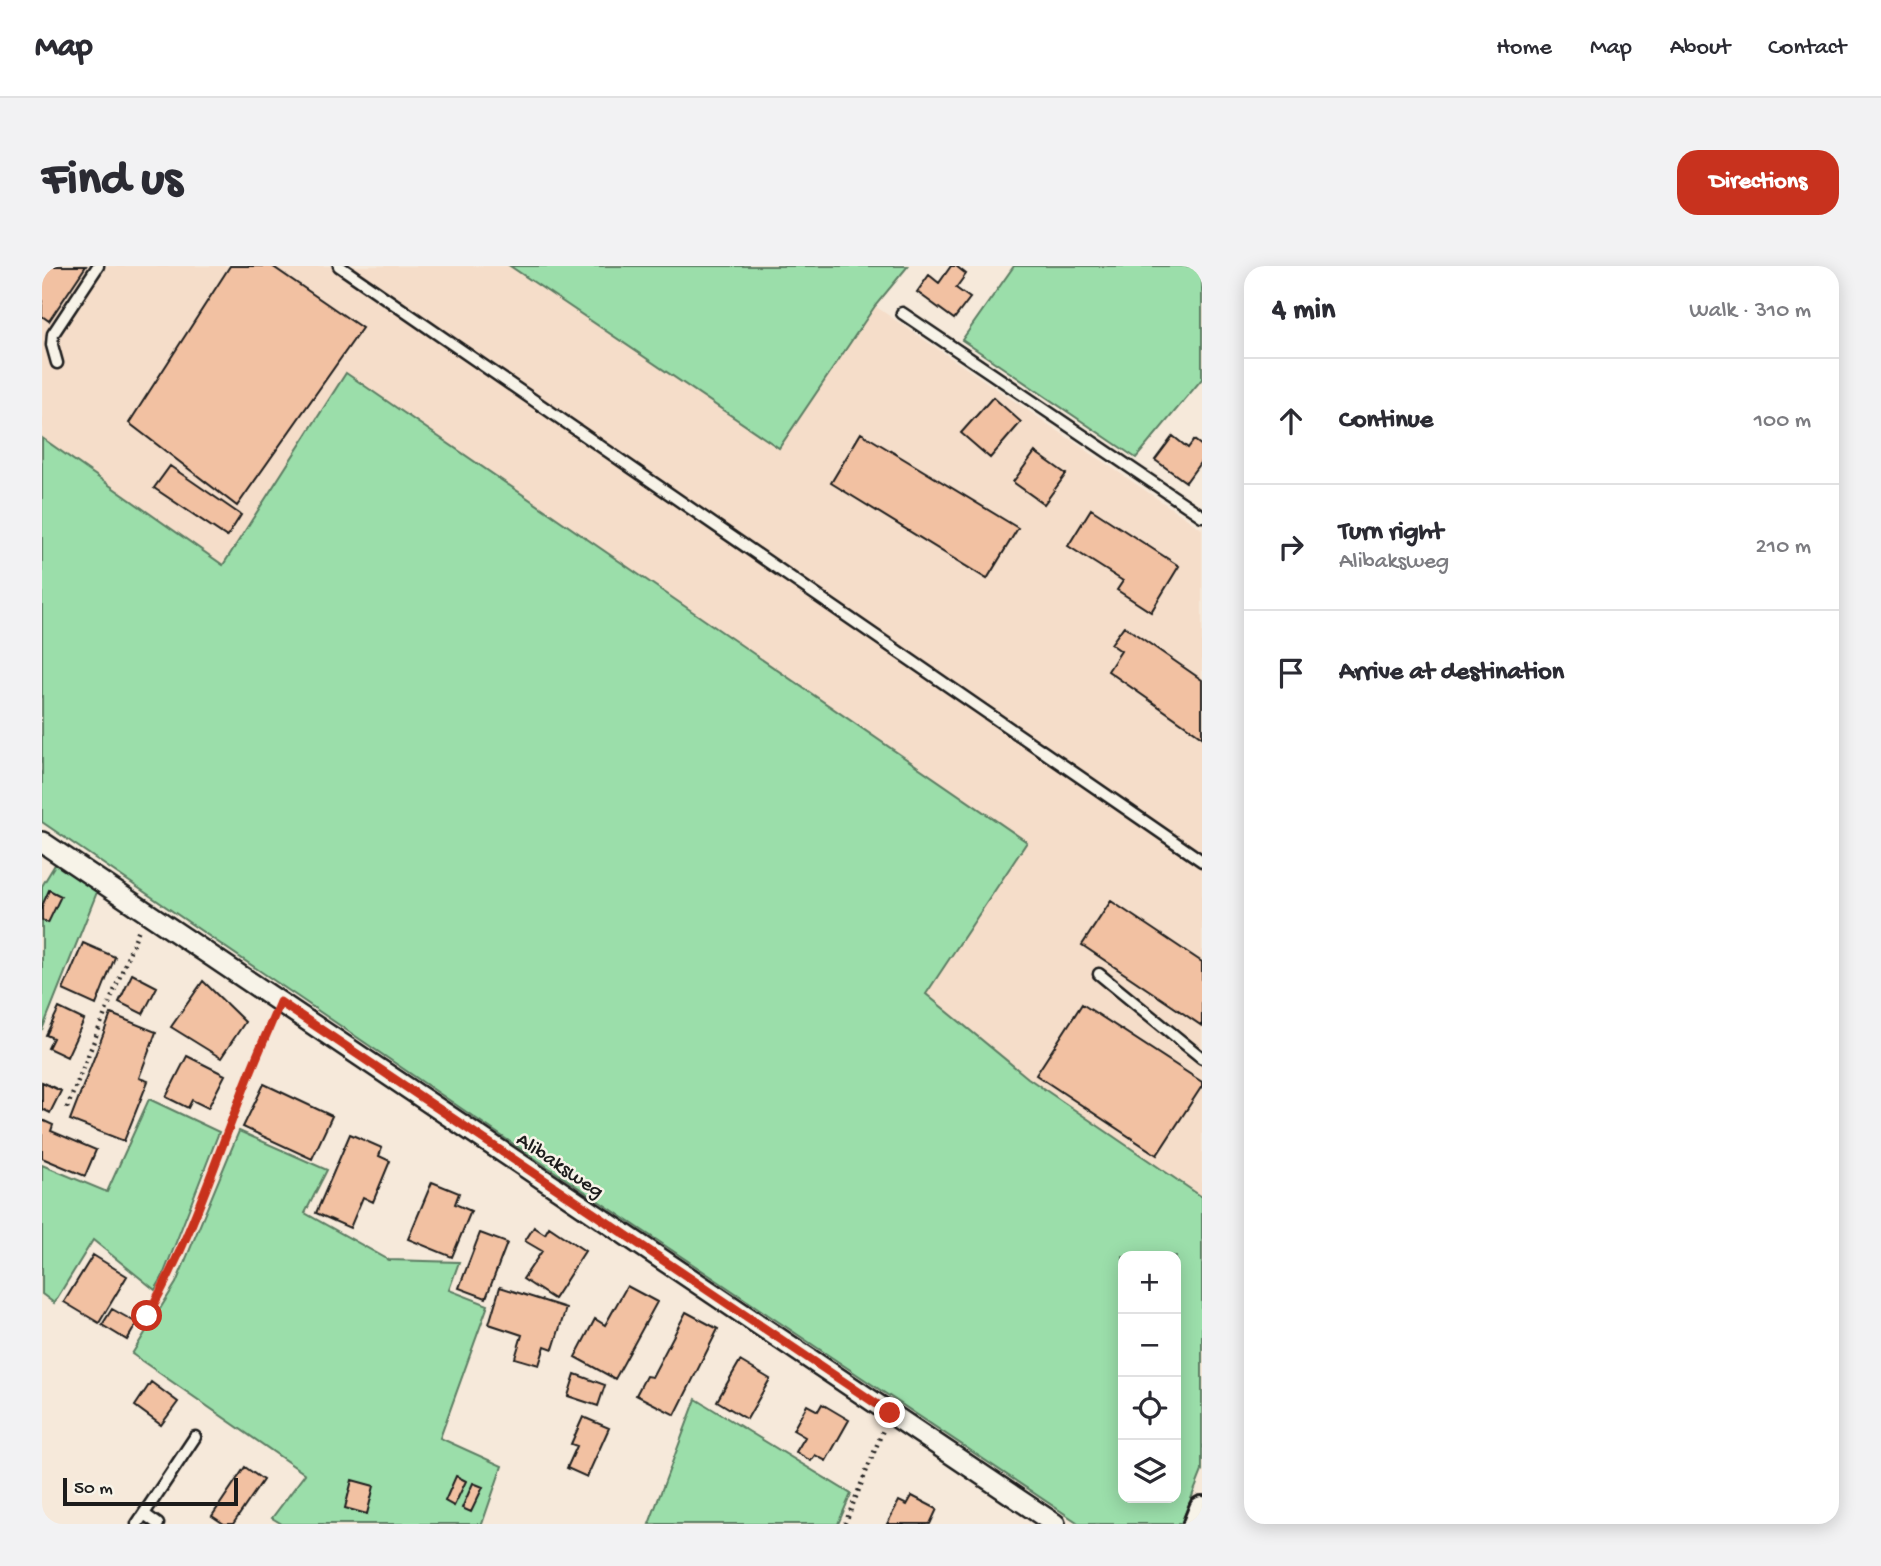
<!DOCTYPE html>
<meta charset="utf-8">
<style>
body{margin:0;font-family:"Gochi Hand",sans-serif;background:#f2f2f3;color:#2b2b33}
.controls{position:absolute;right:21px;bottom:21px;display:grid;overflow:hidden;border-radius:14px;box-shadow:0 4px 18px #0003}
.controls button{width:63px;height:63px;display:grid;place-items:center;padding:0;border:0;border-bottom:2px solid #e1e1e2;background:#fff;color:#2b2b33;font:35px sans-serif}
.scale{position:absolute;left:21px;bottom:18px;width:175px;box-sizing:border-box;padding-left:7px;border:4px solid #1c1c1c;border-top:0;font-size:19px;line-height:24px;white-space:nowrap;color:#1c1c1c;-webkit-text-stroke:5px #f7f3e8;paint-order:stroke}
.stop{position:absolute;width:21px;height:21px;margin:-16px;border:5px solid #c8321e;border-radius:50%;background:#fff}
.stop.end{background:#c8321e;border-color:#fff;box-shadow:0 2px 7px #0008}
.list{margin:0;padding:0;list-style:none}
h2{display:flex;justify-content:space-between;align-items:center;height:91px;margin:0;padding:0 28px;font-size:30px}
h2 small{font-size:23px;font-weight:400;color:#7c7c81}
.list li{display:grid;grid-template-columns:46px 1fr auto;gap:21px;align-items:center;box-sizing:border-box;height:126px;padding:0 28px;border-top:2px solid #e1e1e2}
.list b{display:block;font-size:26px;white-space:nowrap}
.list p{margin:0;font-size:23px;white-space:nowrap;color:#7c7c81}
.list em{font-size:23px;font-style:normal;color:#7c7c81}
.icon{flex:none;width:38px;height:38px;fill:none;stroke:currentColor;stroke-width:2;stroke-linecap:round;stroke-linejoin:round}
.map{position:relative;flex:none;width:1160px;height:1258px;overflow:hidden;border-radius:21px}
header{display:flex;align-items:center;gap:42px;box-sizing:border-box;height:98px;padding:0 35px;background:#fff;border-bottom:2px solid #e1e1e2}
header strong{font-size:33px}
nav{display:flex;gap:38px;margin-inline-start:auto;font-size:24px}
.intro{display:flex;align-items:center;justify-content:space-between;box-sizing:border-box;height:168px;padding:0 42px}
h1{margin:0;font-size:49px}
.button{padding:18px 32px;border-radius:21px;background:#c8321e;color:#fff;font-size:24px;font-weight:700}
main{display:flex;gap:42px;padding:0 42px}
aside{flex:1;background:#fff;border-radius:21px;box-shadow:0 4px 18px #0003}
.map>svg:first-child{display:block}
.built{fill:#f5ddc9}
.green{fill:#9bdeaa;stroke:#5c7d63;stroke-width:2;fill-rule:evenodd}
.building{fill:#f2c1a2;stroke:#1c1c1c;stroke-width:2}
.lines{fill:none;stroke-linecap:round;stroke-linejoin:round}
.service-casing{stroke:#1c1c1c;stroke-width:15}
.minor-casing{stroke:#1c1c1c;stroke-width:24}
.tertiary-casing{stroke:#1c1c1c;stroke-width:30}
.path{stroke:#1c1c1c;stroke-width:4.5;stroke-dasharray:2 5;stroke-linecap:butt}
.service{stroke:#f7f3e8;stroke-width:10}
.minor{stroke:#f7f3e8;stroke-width:19}
.tertiary{stroke:#f7f3e8;stroke-width:24}
.route{stroke:#c8321e;stroke-width:9}
.labels{text-anchor:middle;stroke-width:5;stroke-linejoin:round;paint-order:stroke}
.street-label{font-size:21px;fill:#1c1c1c;stroke:#f7f3e8}
</style>
<header>
<strong>Map</strong>
<nav><a>Home</a><a>Map</a><a>About</a><a>Contact</a></nav>
</header>
<div class="intro"><h1>Find us</h1><a class="button">Directions</a></div>
<main>
<div class="map">
<svg width="1160" height="1258" viewBox="0 0 1160 1258">
<rect width="100%" height="100%" fill="#f6e9da"/>
<filter id="ink" filterUnits="userSpaceOnUse"><feTurbulence type="fractalNoise" baseFrequency=".0143" numOctaves="2"/><feDisplacementMap in="SourceGraphic" scale="14" xChannelSelector="R" yChannelSelector="G"/><feConvolveMatrix kernelMatrix="1 2 1 2 8 2 1 2 1" color-interpolation-filters="sRGB"/></filter>
<g filter="url(#ink)">
<path class="built" d="M0,0H468L737,181L833,40L1160,263V931L986,812L884,728L984,576L304,108L181,299L0,172Z"/>
<path class="green" d="M468,0H866L833,40L737,182Z
M972,0H1160V113L1094,192L920,74Z
M304,107L985,576L884,728L986,812L1160,931V1205L1139,1258H1038L464,873L0,556V172L181,299ZM1081,990H1134V1232H1081Z
M14,597L55,626L0,764V620Z
M107,833L177,866L120,1012L113,1024L51,974L12,1037L0,1028V899L65,926Z
M197,865L285,904L263,947L347,994L417,996L407,1024L446,1039L398,1172L460,1200L440,1258H240L230,1252L263,1208L90,1088L134,1017Z
M654,1133L809,1228L796,1258H607Z"/>
<path class="building" d="M0,0H44L7,55L0,50Z
M188,0H230L320,62L195,240L87,157Z
M909,0H914L924,8L914,22L928,32L912,53L875,26L887,9L897,17Z
M951,131L979,156L948,192L919,167Z
M819,167L976,262L945,313L789,217Z
M1131,170L1146,182L1152,174L1160,180V194L1144,216L1113,194Z
M993,186L1024,208L1002,238L971,216Z
M128,200L199,249L185,271L112,222Z
M1049,243L1137,300L1109,346L1075,324L1081,315L1026,280Z
M1082,360L1160,414V471L1066,405L1079,385L1069,378Z
M7,624L19,630L6,657L0,654V640Z
M1069,635L1160,696V760L1040,679Z
M41,677L73,691L54,739L21,724Z
M90,708L115,721L101,748L77,736Z
M161,715L203,756L179,792L129,761Z
M1040,738L1160,816V820L1115,889L994,809Z
M17,742L42,754L25,791L6,782L11,772L4,769Z
M69,748L114,766L97,812L106,815L82,875L28,854Z
M145,790L183,809L166,842L150,834L146,842L124,831Z
M0,816L19,825L8,847L0,843Z
M222,818L290,850L270,893L201,861Z
M0,854L11,859L9,865L54,884L43,910L0,892Z
M308,868L340,882L337,890L348,895L331,936L321,931L308,962L274,947Z
M390,916L417,927L413,938L429,945L410,991L366,973Z
M492,961L503,968L507,961L543,985L512,1033L481,1013L500,985L483,975Z
M438,967L465,977L444,1032L417,1022Z
M51,989L85,1010L57,1057L22,1036Z
M585,1020L615,1036L573,1113L533,1091L553,1053L563,1059Z
M458,1021L524,1042L511,1083L503,1080L497,1099L473,1092L480,1069L447,1058Z
M70,1043L95,1057L85,1074L60,1059Z
M644,1046L676,1063L633,1149L594,1129L604,1110L610,1111Z
M698,1095L728,1113L705,1153L675,1135Z
M533,1108L563,1119L556,1140L526,1130Z
M109,1116L136,1136L119,1159L93,1140Z
M780,1138L807,1154L784,1195L773,1189L769,1195L754,1186L763,1171L751,1164L765,1139L776,1145Z
M541,1151L567,1162L545,1211L525,1202L535,1180L529,1178Z
M203,1201L221,1214L191,1258H182L170,1250Z
M414,1210L424,1215L412,1240L403,1235Z
M310,1214L332,1220L325,1248L303,1242Z
M431,1217L441,1221L429,1246L420,1242Z
M870,1230L895,1243L888,1258H845L857,1235L865,1239Z"/>
<g class="lines">
<defs>
<path id="service" d="M297,0L1160,595
M860,47L1160,250
M15,97L10,79L11,68L56,0
M1057,708L1160,792
M102,1248L116,1258
M95,1258L153,1171"/>
<path id="minor" d="M0,576L1013,1258"/>
<path id="tertiary" d="M1154,1258L1160,1243"/>
</defs>
<use href="#service" class="service-casing"/>
<use href="#minor" class="minor-casing"/>
<use href="#tertiary" class="tertiary-casing"/>
<path class="path" d="M25,842L97,663
M105,1050C145,981 170,904 199,829C209,804 220,780 230,755
M803,1258L841,1164"/>
<use href="#service" class="service"/>
<use href="#minor" class="minor"/>
<use href="#tertiary" class="tertiary"/>
</g>
</g>
<g class="lines" filter="url(#ink)">
<path class="route" d="M105,1050C145,981 170,905 199,830C211,798 225,767 238,736L848,1147"/>
</g>
<g class="labels">
<g class="street-label">
<text transform="translate(519 898) rotate(34)" y="7">Alibaksweg</text>
</g>
</g>
</svg>
<div class="controls">
<button>+</button>
<button>−</button>
<button><svg class="icon" aria-label="locate" viewBox="0 0 24 24"><circle cx="12" cy="12" r="6"/><path d="M12 2v4M12 18v4M2 12h4M18 12h4"/></svg></button>
<button><svg class="icon" aria-label="layers" viewBox="0 0 24 24"><path d="M12 4l9 5-9 5-9-5zM3 14l9 5 9-5"/></svg></button>
</div>
<div class="scale">50 m</div>
<div class="stop" style="left:105px;top:1050px"></div>
<div class="stop end" style="left:848px;top:1147px"></div>
</div>
<aside>
<h2>4 min<small>Walk · 310 m</small></h2>
<ul class="list">
<li><svg class="icon" aria-label="ahead" viewBox="0 0 24 24"><path d="M12 20V5M6 11l6-6 6 6"/></svg><div><b>Continue</b></div><em>100 m</em></li>
<li><svg class="icon" aria-label="right" viewBox="0 0 24 24"><path d="M7 20v-9h11M14 6l5 5-5 5"/></svg><div><b>Turn right</b><p>Alibaksweg</p></div><em>210 m</em></li>
<li><svg class="icon" aria-label="arrive" viewBox="0 0 24 24"><path d="M6 21V4h12l-3 4 3 4H6"/></svg><div><b>Arrive at destination</b></div></li>
</ul>
</aside>
</main>
